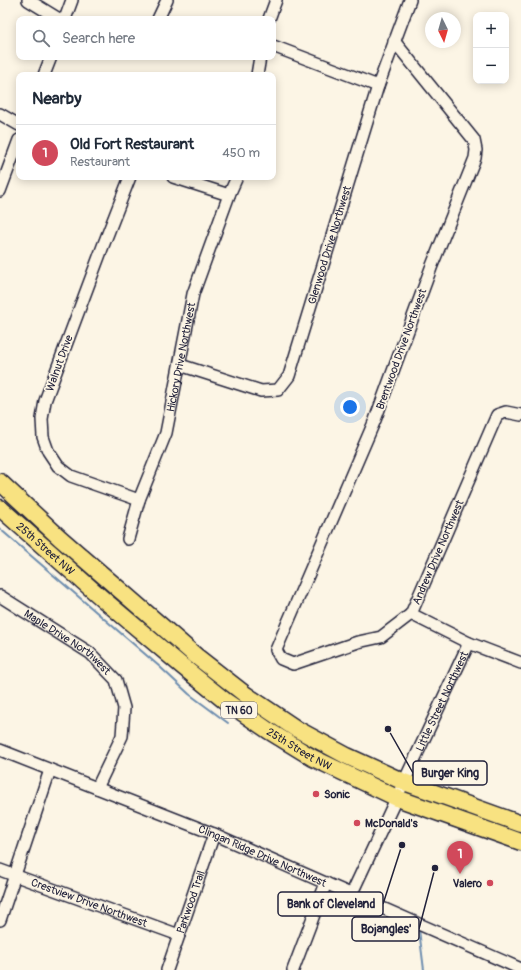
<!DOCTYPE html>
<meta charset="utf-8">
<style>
body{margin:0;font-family:Pangolin,sans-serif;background:#f2f2f3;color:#1f2937}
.controls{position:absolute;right:12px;top:12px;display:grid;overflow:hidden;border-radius:8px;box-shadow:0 2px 10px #0003}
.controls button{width:36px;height:36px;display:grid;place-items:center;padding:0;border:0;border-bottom:1px solid #e0e1e3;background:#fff;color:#1f2937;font:20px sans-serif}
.compass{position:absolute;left:425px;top:12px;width:36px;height:36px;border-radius:50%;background:#fff;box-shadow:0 2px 10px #0003;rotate:175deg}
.you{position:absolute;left:350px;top:407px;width:14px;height:14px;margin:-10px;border:3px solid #fff;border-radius:50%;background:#1a73e8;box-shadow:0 0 0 6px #1a73e833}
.badge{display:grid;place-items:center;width:26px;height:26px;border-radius:50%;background:#d1495b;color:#fff;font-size:13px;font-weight:700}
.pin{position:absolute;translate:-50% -33px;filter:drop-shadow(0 1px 2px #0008)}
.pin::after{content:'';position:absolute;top:21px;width:14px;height:12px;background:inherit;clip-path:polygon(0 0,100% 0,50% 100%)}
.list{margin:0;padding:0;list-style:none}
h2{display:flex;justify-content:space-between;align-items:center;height:52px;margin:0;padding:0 16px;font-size:17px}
h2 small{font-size:13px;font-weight:400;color:#747a83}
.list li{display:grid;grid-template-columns:26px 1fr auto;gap:12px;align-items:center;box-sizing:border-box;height:56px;padding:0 16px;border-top:1px solid #e0e1e3}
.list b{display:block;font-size:15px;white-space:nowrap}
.list p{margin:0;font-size:13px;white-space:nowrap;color:#747a83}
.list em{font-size:13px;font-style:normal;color:#747a83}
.icon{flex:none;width:22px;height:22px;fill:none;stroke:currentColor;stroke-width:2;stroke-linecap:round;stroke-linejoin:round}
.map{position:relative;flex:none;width:521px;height:970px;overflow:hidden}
.search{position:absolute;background:#fff;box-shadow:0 2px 10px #0003;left:16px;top:16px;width:260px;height:44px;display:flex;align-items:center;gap:10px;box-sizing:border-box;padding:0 14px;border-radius:8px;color:#747a83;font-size:15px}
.panel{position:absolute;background:#fff;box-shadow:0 2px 10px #0003;left:16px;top:72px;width:260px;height:108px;border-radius:8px}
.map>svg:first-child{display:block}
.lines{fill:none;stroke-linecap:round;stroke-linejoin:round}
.stream{stroke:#6d8daf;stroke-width:2}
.minor-casing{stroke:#22223b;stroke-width:14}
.highway-casing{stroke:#22223b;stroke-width:19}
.minor{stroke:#fcf5e5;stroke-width:11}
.highway{stroke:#f8e281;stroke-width:16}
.poi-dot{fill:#d1495b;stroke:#fcf5e5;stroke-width:1.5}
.labels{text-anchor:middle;stroke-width:3.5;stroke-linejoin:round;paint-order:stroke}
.shield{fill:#fcf5e5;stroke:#63616e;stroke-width:1}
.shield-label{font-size:10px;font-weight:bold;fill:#22223b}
.street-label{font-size:11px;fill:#22223b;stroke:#fcf5e5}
.poi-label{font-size:11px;font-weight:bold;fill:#22223b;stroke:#fcf5e5;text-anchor:start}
.leader{fill:none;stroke:#22223b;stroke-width:1.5}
.callout-dot{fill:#22223b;stroke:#fcf5e5;stroke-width:1.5}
.callout{fill:#fcf5e5;stroke:#22223b;stroke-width:1.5}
.callout-label{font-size:12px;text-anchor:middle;font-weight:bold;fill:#22223b}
</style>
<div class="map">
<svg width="521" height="970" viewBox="0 0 521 970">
<rect width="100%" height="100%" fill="#fcf5e5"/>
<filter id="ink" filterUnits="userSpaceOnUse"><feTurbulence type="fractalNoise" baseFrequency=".025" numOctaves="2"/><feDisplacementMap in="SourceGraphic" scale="8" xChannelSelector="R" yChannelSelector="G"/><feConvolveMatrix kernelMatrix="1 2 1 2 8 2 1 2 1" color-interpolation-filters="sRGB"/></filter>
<g filter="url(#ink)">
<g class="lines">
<path class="stream" d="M0,529L160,667L189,694L228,723
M419,930L424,970"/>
<defs>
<g id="minor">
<path d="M28,0L59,19"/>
<path d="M65,19L72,0"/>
<path d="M158,19L167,0"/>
<path d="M269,19L276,0"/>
<path id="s1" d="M394,41L474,140L476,150L475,158L431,268L375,420L276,650L281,659L293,664L358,642L381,637L411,614L497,415L506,412L521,415"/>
<path d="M273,46L378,86"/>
<path d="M44,75L51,57"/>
<path d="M257,75L260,57"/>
<path d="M0,114L19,125"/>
<path d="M130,177L103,246L45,401L42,419L43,437L48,451L58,466L71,476L139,500"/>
<path d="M173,177L229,195"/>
<path d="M0,191L19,140"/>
<path id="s2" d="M180,365L261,391L278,390L289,376L378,86L410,0"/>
<path id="s3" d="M128,539L139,500L166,433L193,294L229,195L237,177"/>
<path id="s4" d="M0,596L90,653L116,680L124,708L122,736L97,788"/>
<path d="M411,614L469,643L521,663"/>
<path id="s5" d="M0,750L214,834L521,969"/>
<path id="s6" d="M0,870L179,935"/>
<path id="s7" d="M351,895L469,643"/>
<path d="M0,920L50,770"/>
<path id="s8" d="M167,970L214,834"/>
<path d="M293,970L326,883"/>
</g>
<g id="highway">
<path d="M0,482L60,538L196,656L246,695L295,728L347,756L404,782L521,824"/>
<path id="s9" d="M0,508L104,600L182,666L224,700L269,731L313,758L397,798L521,842"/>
</g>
</defs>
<use href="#minor" class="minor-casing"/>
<use href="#highway" class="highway-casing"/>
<use href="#minor" class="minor"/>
<use href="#highway" class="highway"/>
</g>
</g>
<g class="poi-dot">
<circle cx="316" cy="794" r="4"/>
<circle cx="357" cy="823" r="4"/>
<circle cx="490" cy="883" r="4"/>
</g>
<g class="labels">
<rect class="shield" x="221" y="702" width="36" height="16" rx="3"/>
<g class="shield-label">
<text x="239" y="714">TN 60</text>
</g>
<g class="street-label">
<text dy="4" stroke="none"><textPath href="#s2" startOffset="257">Glenwood Drive Northwest</textPath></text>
<text transform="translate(401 349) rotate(-70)" y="4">Brentwood Drive Northwest</text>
<text dy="4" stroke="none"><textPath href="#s3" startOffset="190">Hickory Drive Northwest</textPath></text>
<text transform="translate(59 363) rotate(-70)" y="4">Walnut Drive</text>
<text dy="4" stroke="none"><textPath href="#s9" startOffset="61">25th Street NW</textPath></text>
<text dy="4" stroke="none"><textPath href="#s1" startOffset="897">Andrew Drive Northwest</textPath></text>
<text dy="4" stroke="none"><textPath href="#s4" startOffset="82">Maple Drive Northwest</textPath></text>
<text dy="4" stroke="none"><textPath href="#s7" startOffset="214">Little Street Northwest</textPath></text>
<text dy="4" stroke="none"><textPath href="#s9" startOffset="385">25th Street NW</textPath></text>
<text dy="4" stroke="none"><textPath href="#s5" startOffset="283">Clingan Ridge Drive Northwest</textPath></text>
<text dy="4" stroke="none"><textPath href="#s6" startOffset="95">Crestview Drive Northwest</textPath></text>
<text dy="4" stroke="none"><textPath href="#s8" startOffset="72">Parkwood Trail</textPath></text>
</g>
<g class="poi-label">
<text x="324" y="798">Sonic</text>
<text x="365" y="827">McDonald's</text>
<text x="482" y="887" text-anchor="end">Valero</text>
</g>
</g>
<path class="leader" d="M388 729L413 773M402 845L383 904M435 868L419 929"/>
<g class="callout-dot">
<circle cx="388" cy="729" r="4"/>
<circle cx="402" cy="845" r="4"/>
<circle cx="435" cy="868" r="4"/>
</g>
<g class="callout">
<rect x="413" y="761" width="74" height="24" rx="4"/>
<rect x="278" y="892" width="105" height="24" rx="4"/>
<rect x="352" y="917" width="67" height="24" rx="4"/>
</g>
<g class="callout-label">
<text x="450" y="777">Burger King</text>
<text x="331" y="908">Bank of Cleveland</text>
<text x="386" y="933">Bojangles'</text>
</g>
</svg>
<div class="controls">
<button>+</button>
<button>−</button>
</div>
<svg class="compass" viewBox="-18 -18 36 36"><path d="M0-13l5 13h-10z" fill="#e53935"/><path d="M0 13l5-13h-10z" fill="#747a83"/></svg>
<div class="you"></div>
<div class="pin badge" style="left:460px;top:874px">1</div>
<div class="search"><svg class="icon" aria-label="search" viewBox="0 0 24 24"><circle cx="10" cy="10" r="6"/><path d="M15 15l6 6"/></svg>Search here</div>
<section class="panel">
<h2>Nearby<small></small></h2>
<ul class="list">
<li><span class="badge">1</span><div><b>Old Fort Restaurant</b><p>Restaurant</p></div><em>450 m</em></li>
</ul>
</section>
</div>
